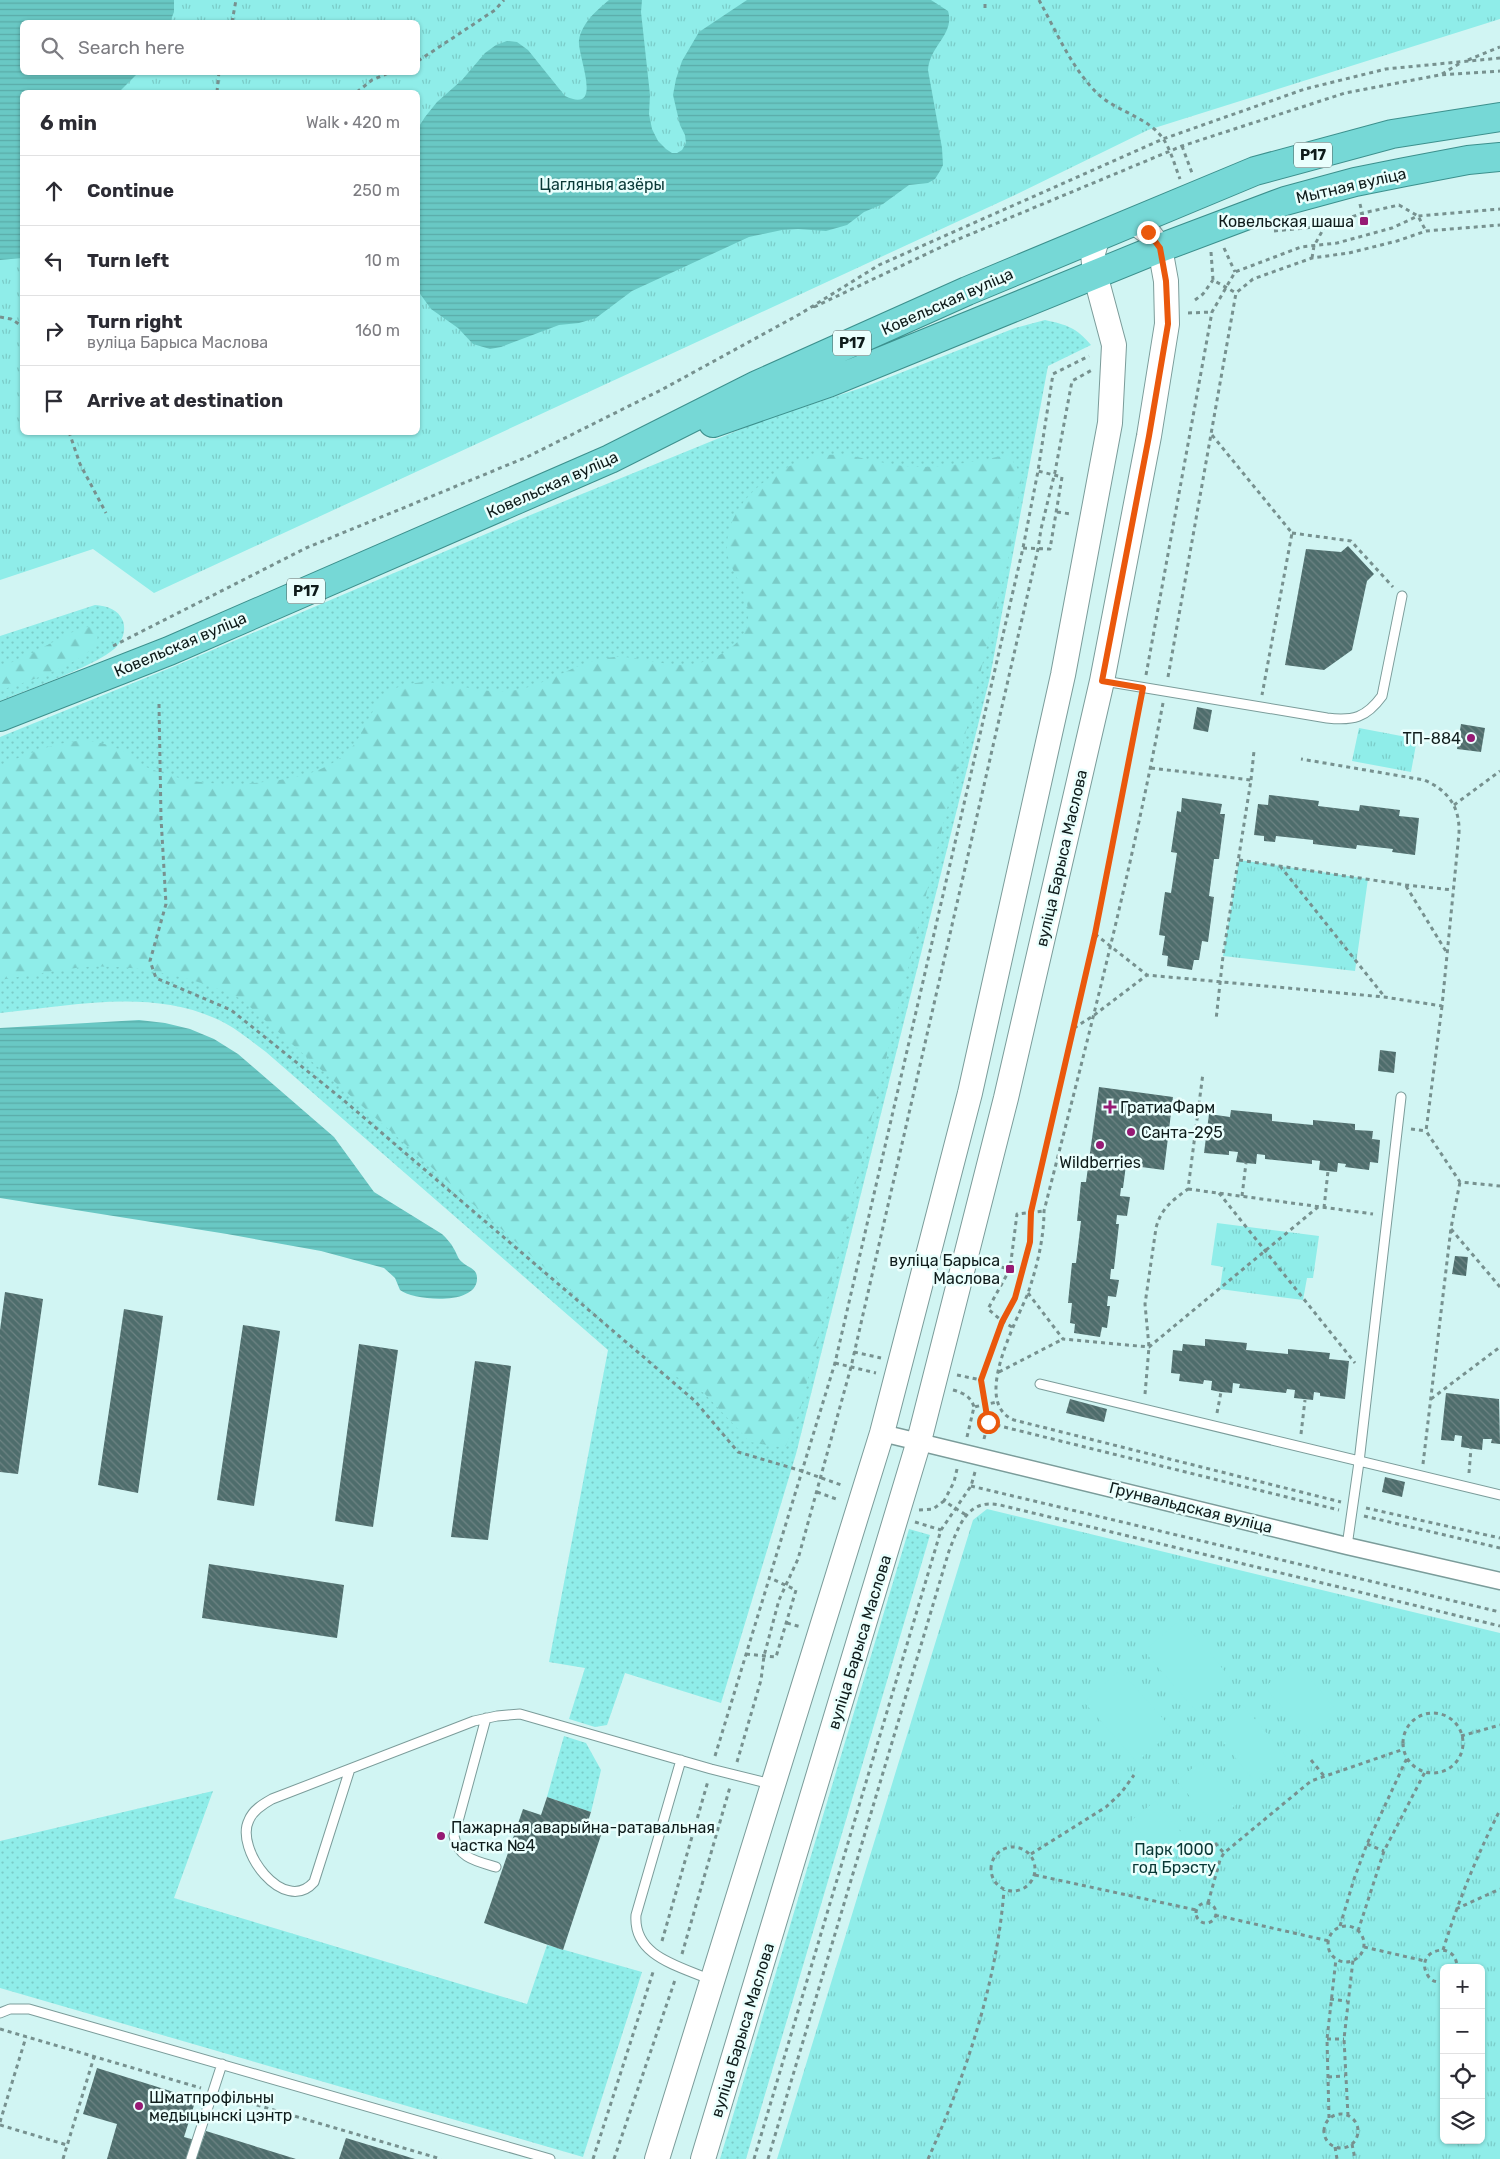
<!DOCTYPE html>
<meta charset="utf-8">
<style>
body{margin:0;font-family:Rubik,sans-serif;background:#f2f2f3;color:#2b2b33}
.controls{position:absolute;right:15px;bottom:15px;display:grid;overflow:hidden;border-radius:8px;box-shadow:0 1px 4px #0004}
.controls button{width:45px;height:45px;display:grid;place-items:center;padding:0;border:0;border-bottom:1px solid #e1e1e2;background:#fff;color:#2b2b33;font:25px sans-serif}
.stop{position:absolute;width:15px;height:15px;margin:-11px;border:4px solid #ea580c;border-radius:50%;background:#fff}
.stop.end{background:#ea580c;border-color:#fff;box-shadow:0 1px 5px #0008}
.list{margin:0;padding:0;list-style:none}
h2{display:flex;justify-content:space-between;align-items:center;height:65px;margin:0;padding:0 20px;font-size:21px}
h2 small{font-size:16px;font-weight:400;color:#7c7c81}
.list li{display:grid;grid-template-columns:32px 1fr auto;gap:15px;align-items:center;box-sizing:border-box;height:70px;padding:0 20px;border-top:1px solid #e1e1e2}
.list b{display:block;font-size:19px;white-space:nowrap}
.list p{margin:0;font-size:16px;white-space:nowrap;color:#7c7c81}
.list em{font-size:16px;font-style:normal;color:#7c7c81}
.icon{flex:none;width:28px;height:28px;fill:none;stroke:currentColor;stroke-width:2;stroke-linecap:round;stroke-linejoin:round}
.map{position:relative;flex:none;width:1500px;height:2159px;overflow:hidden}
.search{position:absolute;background:#fff;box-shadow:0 1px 4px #0004;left:20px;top:20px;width:400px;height:55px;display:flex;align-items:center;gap:12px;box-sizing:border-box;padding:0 18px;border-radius:8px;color:#7c7c81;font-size:19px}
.panel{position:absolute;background:#fff;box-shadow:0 1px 4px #0004;left:20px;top:90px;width:400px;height:345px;border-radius:8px}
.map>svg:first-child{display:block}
.grass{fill:url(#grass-dots)}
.forest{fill:url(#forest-firs)}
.park{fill:url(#park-tufts);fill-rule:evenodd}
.garden{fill:#8fede9}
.water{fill:url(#water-rules)}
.building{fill:url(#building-back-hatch)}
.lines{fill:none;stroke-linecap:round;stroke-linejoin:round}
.service-casing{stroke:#7b9c9a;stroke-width:11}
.minor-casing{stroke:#7b9c9a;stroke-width:19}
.secondary-casing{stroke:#7b9c9a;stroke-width:26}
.trunk-casing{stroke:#3c908d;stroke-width:30}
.path{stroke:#77918f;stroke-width:3;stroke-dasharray:4 4;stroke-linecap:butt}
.service{stroke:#fff;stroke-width:9}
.minor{stroke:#fff;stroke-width:16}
.secondary{stroke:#fff;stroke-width:24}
.trunk{stroke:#76d8d6;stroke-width:28}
.route{stroke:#ea580c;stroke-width:6}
.poi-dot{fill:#961a74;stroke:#eafffd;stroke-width:2}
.labels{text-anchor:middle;stroke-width:5;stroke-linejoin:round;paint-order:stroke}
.shield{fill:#eafffd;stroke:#51605f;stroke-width:1}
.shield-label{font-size:15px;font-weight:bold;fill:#0f1c1b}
.park-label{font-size:16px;fill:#093836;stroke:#eafffd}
.street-label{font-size:16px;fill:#0f1c1b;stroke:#eafffd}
.poi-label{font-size:16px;fill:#0f1c1b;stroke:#eafffd;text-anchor:start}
</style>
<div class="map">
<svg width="1500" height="2159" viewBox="0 0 1500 2159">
<defs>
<pattern id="grass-dots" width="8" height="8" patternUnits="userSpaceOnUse" patternTransform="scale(1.25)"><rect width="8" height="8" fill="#8fede9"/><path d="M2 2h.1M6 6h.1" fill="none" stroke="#7acbc7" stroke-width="1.8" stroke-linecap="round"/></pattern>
<pattern id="forest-firs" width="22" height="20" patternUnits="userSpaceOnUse" patternTransform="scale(1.25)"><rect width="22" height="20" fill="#8fede9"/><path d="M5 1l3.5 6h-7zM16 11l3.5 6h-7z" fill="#7acbc7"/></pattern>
<pattern id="park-tufts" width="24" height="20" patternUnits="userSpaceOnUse" patternTransform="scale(1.25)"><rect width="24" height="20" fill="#8fede9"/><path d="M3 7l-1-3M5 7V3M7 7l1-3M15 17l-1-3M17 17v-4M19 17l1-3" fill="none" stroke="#7acbc7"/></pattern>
<pattern id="water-rules" width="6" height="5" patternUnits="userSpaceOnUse" patternTransform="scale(1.25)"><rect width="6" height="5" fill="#69c8c4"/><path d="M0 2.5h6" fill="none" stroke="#5aaba8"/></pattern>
<pattern id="building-back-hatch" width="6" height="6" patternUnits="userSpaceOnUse" patternTransform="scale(1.25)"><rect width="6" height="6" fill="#4e6d6c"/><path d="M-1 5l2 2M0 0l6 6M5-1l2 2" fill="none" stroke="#6e8484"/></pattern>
</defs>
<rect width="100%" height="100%" fill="#d1f5f3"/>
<path class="grass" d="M1045,320C1067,325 1076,327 1091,345L1048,366L990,677L796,1454L721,1703L625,1673L607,1725L595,1727L569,1719L585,1668L549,1662L608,1350L266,1052C251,1041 236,1028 219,1020C150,988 73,1006 0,1013V737L175,666L533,514L761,421L867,386L1015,328Z
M95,605C107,606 118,609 123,621C126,630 123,639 117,646C102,664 26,690 0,701V636Z
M909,1529L930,1535L746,2159H720Z
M564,1736L586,1743L601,1770L591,1812L547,1797Z
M213,1791L174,1898L527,2004L547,1945L642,1972L583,2157L0,1988V1841Z"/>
<path class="forest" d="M848,455C871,460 894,466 917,467C948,468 979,460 1009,455L1022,476L1011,547L800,1411L785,1448L750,1442L704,1393L665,1370L603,1319L241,999C194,976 128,962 76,968C51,971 25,976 0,980V765C25,756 51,743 77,741C93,739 115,746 129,754C135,758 140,764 146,767C174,779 211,786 241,784C281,781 335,776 358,739C370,719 377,694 401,686C437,674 471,694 508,691C546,688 577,659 615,657C645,656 677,672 706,661C740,648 758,628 743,591C738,577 726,562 727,546C728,500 776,467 816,456C826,454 838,455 848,455Z
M87,627H93C98,633 99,638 95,645C86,661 19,686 0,690V665L17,661L70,633Z"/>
<path class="park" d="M0,0H1500V19L1148,130L1015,195L154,593L93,549L0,580ZM22,22H418V72H22ZM22,92H418V432H22Z
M1359,728L1417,739L1411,772L1352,761Z
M1239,860L1368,879L1355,971L1223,956Z
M1217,1223L1319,1236L1313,1278H1307L1303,1300L1220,1289L1223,1267L1211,1265Z
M987,1509L1500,1633V2159H777L973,1520ZM1444,1968H1481V2140H1444Z"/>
<path class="garden" d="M1181,1619L1232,1680L1196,1711L1144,1651Z
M1295,1661L1338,1712L1308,1738L1265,1687Z
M1120,1670L1173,1730L1137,1762L1084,1702Z
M1243,1705L1286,1756L1255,1782L1213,1730Z
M1201,1761L1237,1804L1213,1824L1177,1781Z
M1155,1801L1191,1844L1167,1864L1131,1821Z"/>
<path class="water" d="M0,0H174V12L170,22H22V72L138,73L119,92H22V258L0,260Z
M609,0H642L641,12L650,95L649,114L652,129L658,141L666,149L672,153H677L682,150L686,143L685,135L680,125L673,95L676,79L682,61L699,32L747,0H931L948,11C955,34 930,45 928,70L942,148L943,165L940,171L935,179L928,183L909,185L883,204L864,212L847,225L826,231L798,229L782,230L749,237L632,291L596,318L579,323L559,325L501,347L490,349L473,344L458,328L431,309L418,291V128L425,117L437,102L462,80L485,53L496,45L507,41L517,42L528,50L565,96C605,115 577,56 579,40C582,23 596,11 609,0Z
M139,1020L165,1023L190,1029L214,1039L238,1054L334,1137L374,1192L442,1234C447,1239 451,1243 454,1249C457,1254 458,1259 462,1262C468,1268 477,1268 477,1278C478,1306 414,1301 400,1290L395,1278L384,1268L321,1251L227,1234L0,1198V1028Z"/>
<path class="building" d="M1348,546L1374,574L1367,581L1352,650L1324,670L1285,665L1306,549L1341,552Z
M1197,707L1212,710L1208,732L1193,729Z
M1461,724L1485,728L1481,752L1457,749Z
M1269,795L1319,801L1318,806L1359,811L1360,805L1400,810L1399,816L1419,818L1415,855L1392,852L1393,849L1357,845L1356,849L1313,844V840L1276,836L1275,842L1264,841V836L1254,835L1258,804L1268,805Z
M1182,798L1222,804L1220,814H1225L1219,859H1214L1209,896L1214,897L1208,942L1202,941L1199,960H1194L1192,970L1167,966L1168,956L1162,955L1165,936L1159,935L1165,892L1171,893L1177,853L1171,852L1177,811L1181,812Z
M1380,1050L1396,1052L1394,1073L1378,1071Z
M1099,1087L1173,1097L1164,1170L1126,1165L1123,1188H1121L1120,1196L1130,1197L1127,1216L1117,1215L1116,1224H1119L1114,1269H1111L1110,1279L1119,1280L1116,1297L1108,1296L1107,1306H1110L1107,1328L1102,1327L1100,1337L1074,1333L1075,1324L1070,1323L1072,1303H1068L1072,1263H1076L1081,1221H1077L1081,1182H1086Z
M1231,1110L1272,1114V1121L1313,1125V1120L1355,1124V1130L1373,1131L1372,1139L1380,1140L1378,1163L1370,1162L1369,1170L1345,1167L1346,1164L1338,1163L1337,1172L1319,1170L1320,1161L1312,1160V1164L1265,1159V1155L1257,1154L1256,1164L1236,1162L1238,1152L1229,1151V1155L1204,1153L1209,1114L1230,1117Z
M1455,1256L1468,1257L1466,1276L1452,1274Z
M5,1292L43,1299L18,1474L0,1472V1330Z
M124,1309L163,1316L138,1493L98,1485Z
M243,1325L280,1331L254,1506L217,1500Z
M1205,1339L1247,1343L1246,1350L1288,1354V1349L1330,1353L1329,1359L1349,1361L1345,1399L1320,1396V1393L1314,1392L1313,1400L1294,1398L1295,1390L1287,1389L1286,1393L1239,1388L1240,1384L1233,1383L1232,1393L1221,1392L1211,1390L1212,1381L1204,1380L1203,1384L1179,1381L1180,1374L1171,1373L1173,1350L1182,1351L1183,1344L1205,1346Z
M359,1344L398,1350L373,1527L335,1521Z
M475,1361L511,1366L488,1540L451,1537Z
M1446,1393L1499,1399L1500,1444L1491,1443L1492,1439H1483L1482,1450L1461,1447L1462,1436L1455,1435L1454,1441L1441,1440Z
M1070,1399L1107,1409L1104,1422L1066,1413Z
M1385,1477L1405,1482L1402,1497L1382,1492Z
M209,1564L344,1585L337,1638L202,1618Z
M547,1797L591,1812L587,1824L603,1829L563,1950L484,1923L523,1809L541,1815Z
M97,2068L196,2099L184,2137L202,2142L206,2131L296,2159H107L117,2124L83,2114Z
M346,2138L415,2159H339Z"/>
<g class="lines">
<defs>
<path id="service" d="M1104,681L1327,718C1353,721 1366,718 1382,696L1402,596
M1040,1384L1500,1495
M1347,1546L1359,1462L1401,1097
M486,1718L454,1836C458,1858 476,1861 496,1867
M681,1760L636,1915C633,1957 680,1966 711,1980
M350,1769L314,1882C284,1916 234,1849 249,1820C253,1810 263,1804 272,1799L474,1721L497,1716L520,1714L711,1769L771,1784
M0,2013L10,2009H29L550,2159
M191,2159L222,2064"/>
<path id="minor" d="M882,1433L1347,1546L1500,1581"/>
<path id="secondary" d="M657,2159L882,1433L970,1093L1063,675L1110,423L1114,345L1095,274L1093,253L1098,236
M703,2159L919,1441L1006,1098L1102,681L1149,436L1167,324L1166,281L1160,248L1148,232L1133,221"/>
<path id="trunk" d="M713,423L828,383L1160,248L1285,201L1355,182L1405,172L1468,160L1500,157
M0,717L169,651L610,459L757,385L967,291L1255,171L1392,134L1500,117"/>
</defs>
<use href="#service" class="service-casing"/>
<use href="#minor" class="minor-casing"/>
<use href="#secondary" class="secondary-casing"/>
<use href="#trunk" class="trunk-casing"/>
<path class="path" d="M1039,0C1056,31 1072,69 1098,94C1117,112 1149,117 1164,140C1171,151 1175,166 1180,179
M985,8V0
M232,22L236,0
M1468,60L1500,47
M418,61L495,10L504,0
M1442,74L1462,62
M217,92L219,72
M357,92L372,80L391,72
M1182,146L1192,173
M1360,204L1364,221
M1274,231L1325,226
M1224,248L1235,272
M1211,252L1213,280L1236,293
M1312,258L1314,246L1325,226L1363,213L1399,205L1418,216L1426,231
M1195,300L1203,294L1213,280
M814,307L954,241L1182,146L1345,93L1439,75L1500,71
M1188,313L1212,312
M0,317L11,319L22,326
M69,432L80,464L106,513
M1212,435L1292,533L1262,695
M1057,512L1071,514
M1292,533L1351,541L1393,587
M1023,548L1050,549L1062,477L1038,471
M113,646L306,548L527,457L663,389L800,314L879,265L1163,139L1305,89L1386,69L1500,58
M1146,675L1212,312L1235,272L1301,247L1337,243L1392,228L1418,216L1500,209
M1168,677L1236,293L1253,279L1312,258L1349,253L1397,241L1426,231L1500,225
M1141,701L1095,934L1031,1212L1030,1242L1015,1298L1002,1321L981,1380L988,1423L1339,1510
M1163,703C1131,874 1087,1042 1044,1211C1044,1238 1037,1267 1028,1293C1017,1321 971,1403 1014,1420L1341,1502
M159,704L161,818L166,904L150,961L156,978L231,1010L341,1098L695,1401L738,1452L802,1471L844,1486
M1151,768L1251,780L1223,956L1216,1020
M1251,780L1254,751
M1454,805L1500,771
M1239,860L1406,885L1453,890
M1280,866L1384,996
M1406,886L1447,953
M1095,934L1147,975L1384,997L1442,1006L1459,833C1460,807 1448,790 1424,780L1301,759
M1442,1006L1426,1131L1460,1182L1500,1186
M1074,1028L1093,1016L1147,975
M1411,1129L1426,1131
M1188,1189L1373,1214
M1219,1193L1355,1363
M1242,1196L1246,1163
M1324,1208L1328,1171
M1451,1229L1500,1287
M986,1264L1010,1269
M1028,1293L1063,1339L1149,1347L1318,1207
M1012,1327L1002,1321L988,1309L1010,1269L1017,1214L1044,1211
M854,1352L881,1358
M835,1363L876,1373
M999,1372L1063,1339
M957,1375L981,1380
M953,1390C964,1393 971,1397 974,1407
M1145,1394L1149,1347L1145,1304L1156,1228C1161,1208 1173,1200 1188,1189L1203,1073
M1431,1399L1500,1347
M1217,1413L1221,1392
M1301,1434L1305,1400
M967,1437L974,1407L997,1402
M984,1439L988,1423
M1423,1464L1451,1228L1460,1182
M957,1469L954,1482L944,1501L966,1515
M1469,1473L1471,1448
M971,1486L1500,1612
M817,1492L839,1500
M1366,1508L1500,1538
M919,1510L933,1509L944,1501
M1364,1516L1500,1548
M915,1522L941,1530
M787,1623L801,1627
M746,1654L776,1657L796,1590L770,1578
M1403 1743a30 30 0 1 1 60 0a30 30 0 1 1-60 0Z
M1461,1736L1500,1725
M715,1756L835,1363L1023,548L1038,471L1053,374L1089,356
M1311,1760L1324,1776
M737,1762L761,1680L764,1656L779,1600L798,1559L851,1367L1038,549L1041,529L1055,472L1072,381L1092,370
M1215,1843L1224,1853
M1367,1844L1384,1851
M991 1869a22 22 0 1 1 44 0a22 22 0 1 1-44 0Z
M1031,1854L1106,1807L1121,1793L1134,1775
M1035,1875L1196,1910
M1208,1903L1220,1860L1224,1853L1311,1781L1404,1749
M1196 1913a10 10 0 1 1 20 0a10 10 0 1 1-20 0Z
M1456,1909L1500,1889
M1215,1915L1329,1941
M1340,1926L1354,1879L1367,1844L1407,1758
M1328 1944a18 18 0 1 1 36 0a18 18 0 1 1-36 0Z
M1358,1931L1384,1851L1425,1772
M662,1941L708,1781
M1364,1947L1425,1961
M1443,1950C1458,1902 1477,1855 1500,1810
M682,1954L730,1787
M1444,1982C1437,1983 1430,1981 1427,1974C1414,1950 1457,1938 1457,1968
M1330,1999L1347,2001
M0,2029L201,2088
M1327,2039H1344
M1328,2077L1345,2076
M226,2096L441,2159
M1324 2131a17 17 0 1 1 34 0a17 17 0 1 1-34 0Z
M1348,2116L1344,2039L1353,1960
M1329,2118L1327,2039L1336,1959
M0,2122L26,2037
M0,2125L67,2145
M1352,2144L1355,2159
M1335,2147L1337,2159
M63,2159L94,2057
M593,2159L654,1969
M614,2159L675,1980
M754,2159L941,1530L971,1486L975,1472
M768,2159L949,1551C959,1526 967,1498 1000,1505L1500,1626
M928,2159C966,2075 997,1982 1004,1890"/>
<use href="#service" class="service"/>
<use href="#minor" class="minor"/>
<use href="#secondary" class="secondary"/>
<use href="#trunk" class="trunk"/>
</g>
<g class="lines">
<path class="route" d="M988,1422L981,1380L1002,1322L1015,1298L1030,1242L1031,1212L1095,934L1143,688L1102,681L1149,436L1168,324L1166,281L1160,248L1148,232"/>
</g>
<g class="poi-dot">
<rect x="1359" y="216" width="10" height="10" rx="2.5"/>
<circle cx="1471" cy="738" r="5"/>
<path d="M1107.5 1099.5h5v5h5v5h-5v5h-5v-5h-5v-5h5z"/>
<circle cx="1131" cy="1132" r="5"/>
<circle cx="1100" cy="1145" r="5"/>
<rect x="1005" y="1264" width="10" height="10" rx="2.5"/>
<circle cx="441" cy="1836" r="5"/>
<circle cx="139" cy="2106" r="5"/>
</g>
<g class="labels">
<g class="shield">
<rect x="1294" y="142.5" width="38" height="25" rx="4"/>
<rect x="833" y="330.5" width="38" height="25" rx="4"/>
<rect x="287" y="578.5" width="38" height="25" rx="4"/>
</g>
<g class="shield-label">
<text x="1313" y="160">Р17</text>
<text x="852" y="348">Р17</text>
<text x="306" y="596">Р17</text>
</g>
<g class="park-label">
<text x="602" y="190">Цагляныя азёры</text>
<text x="1174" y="1855">Парк 1000<tspan x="1174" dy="18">год Брэсту</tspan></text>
</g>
<g class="street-label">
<text transform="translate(1351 185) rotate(-13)" y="6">Мытная вуліца</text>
<text transform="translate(947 301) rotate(-24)" y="6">Ковельская вуліца</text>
<text transform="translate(552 484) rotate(-24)" y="6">Ковельская вуліца</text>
<text transform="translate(180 644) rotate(-23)" y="6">Ковельская вуліца</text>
<text transform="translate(1061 858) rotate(-77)" y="6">вуліца Барыса Маслова</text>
<text transform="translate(1191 1507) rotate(14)" y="6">Грунвальдская вуліца</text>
<text transform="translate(859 1642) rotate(-73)" y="6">вуліца Барыса Маслова</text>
<text transform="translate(742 2030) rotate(-73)" y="6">вуліца Барыса Маслова</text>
</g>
<g class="poi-label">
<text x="1354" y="227" text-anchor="end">Ковельская шаша</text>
<text x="1461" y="744" text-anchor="end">ТП-884</text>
<text x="1120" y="1113">ГратиаФарм</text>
<text x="1141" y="1138">Санта-295</text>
<text x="1100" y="1168" text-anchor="middle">Wildberries</text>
<text x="1000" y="1266" text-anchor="end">вуліца Барыса<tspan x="1000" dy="18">Маслова</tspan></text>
<text x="451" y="1833">Пажарная аварыйна-ратавальная<tspan x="451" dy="18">частка №4</tspan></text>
<text x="149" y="2103">Шматпрофільны<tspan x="149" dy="18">медыцынскі цэнтр</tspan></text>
</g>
</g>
</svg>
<div class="controls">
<button>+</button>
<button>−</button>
<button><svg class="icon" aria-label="locate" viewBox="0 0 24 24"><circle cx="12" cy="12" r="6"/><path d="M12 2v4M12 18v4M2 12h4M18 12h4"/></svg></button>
<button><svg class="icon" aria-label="layers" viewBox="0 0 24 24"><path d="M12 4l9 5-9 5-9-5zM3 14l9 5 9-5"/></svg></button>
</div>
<div class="stop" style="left:988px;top:1422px"></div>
<div class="stop end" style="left:1148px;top:232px"></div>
<div class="search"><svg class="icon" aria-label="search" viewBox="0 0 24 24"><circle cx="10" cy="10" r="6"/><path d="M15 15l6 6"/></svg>Search here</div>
<section class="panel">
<h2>6 min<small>Walk · 420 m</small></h2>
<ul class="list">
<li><svg class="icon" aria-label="ahead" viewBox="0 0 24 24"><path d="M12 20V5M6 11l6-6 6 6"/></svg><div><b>Continue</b></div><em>250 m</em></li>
<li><svg class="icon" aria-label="left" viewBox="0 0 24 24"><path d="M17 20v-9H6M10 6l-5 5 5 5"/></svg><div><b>Turn left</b></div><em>10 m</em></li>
<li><svg class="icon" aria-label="right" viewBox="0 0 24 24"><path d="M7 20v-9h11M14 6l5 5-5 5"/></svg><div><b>Turn right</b><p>вуліца Барыса Маслова</p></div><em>160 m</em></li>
<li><svg class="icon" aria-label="arrive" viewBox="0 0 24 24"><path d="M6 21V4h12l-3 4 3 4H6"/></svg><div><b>Arrive at destination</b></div></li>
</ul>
</section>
</div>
